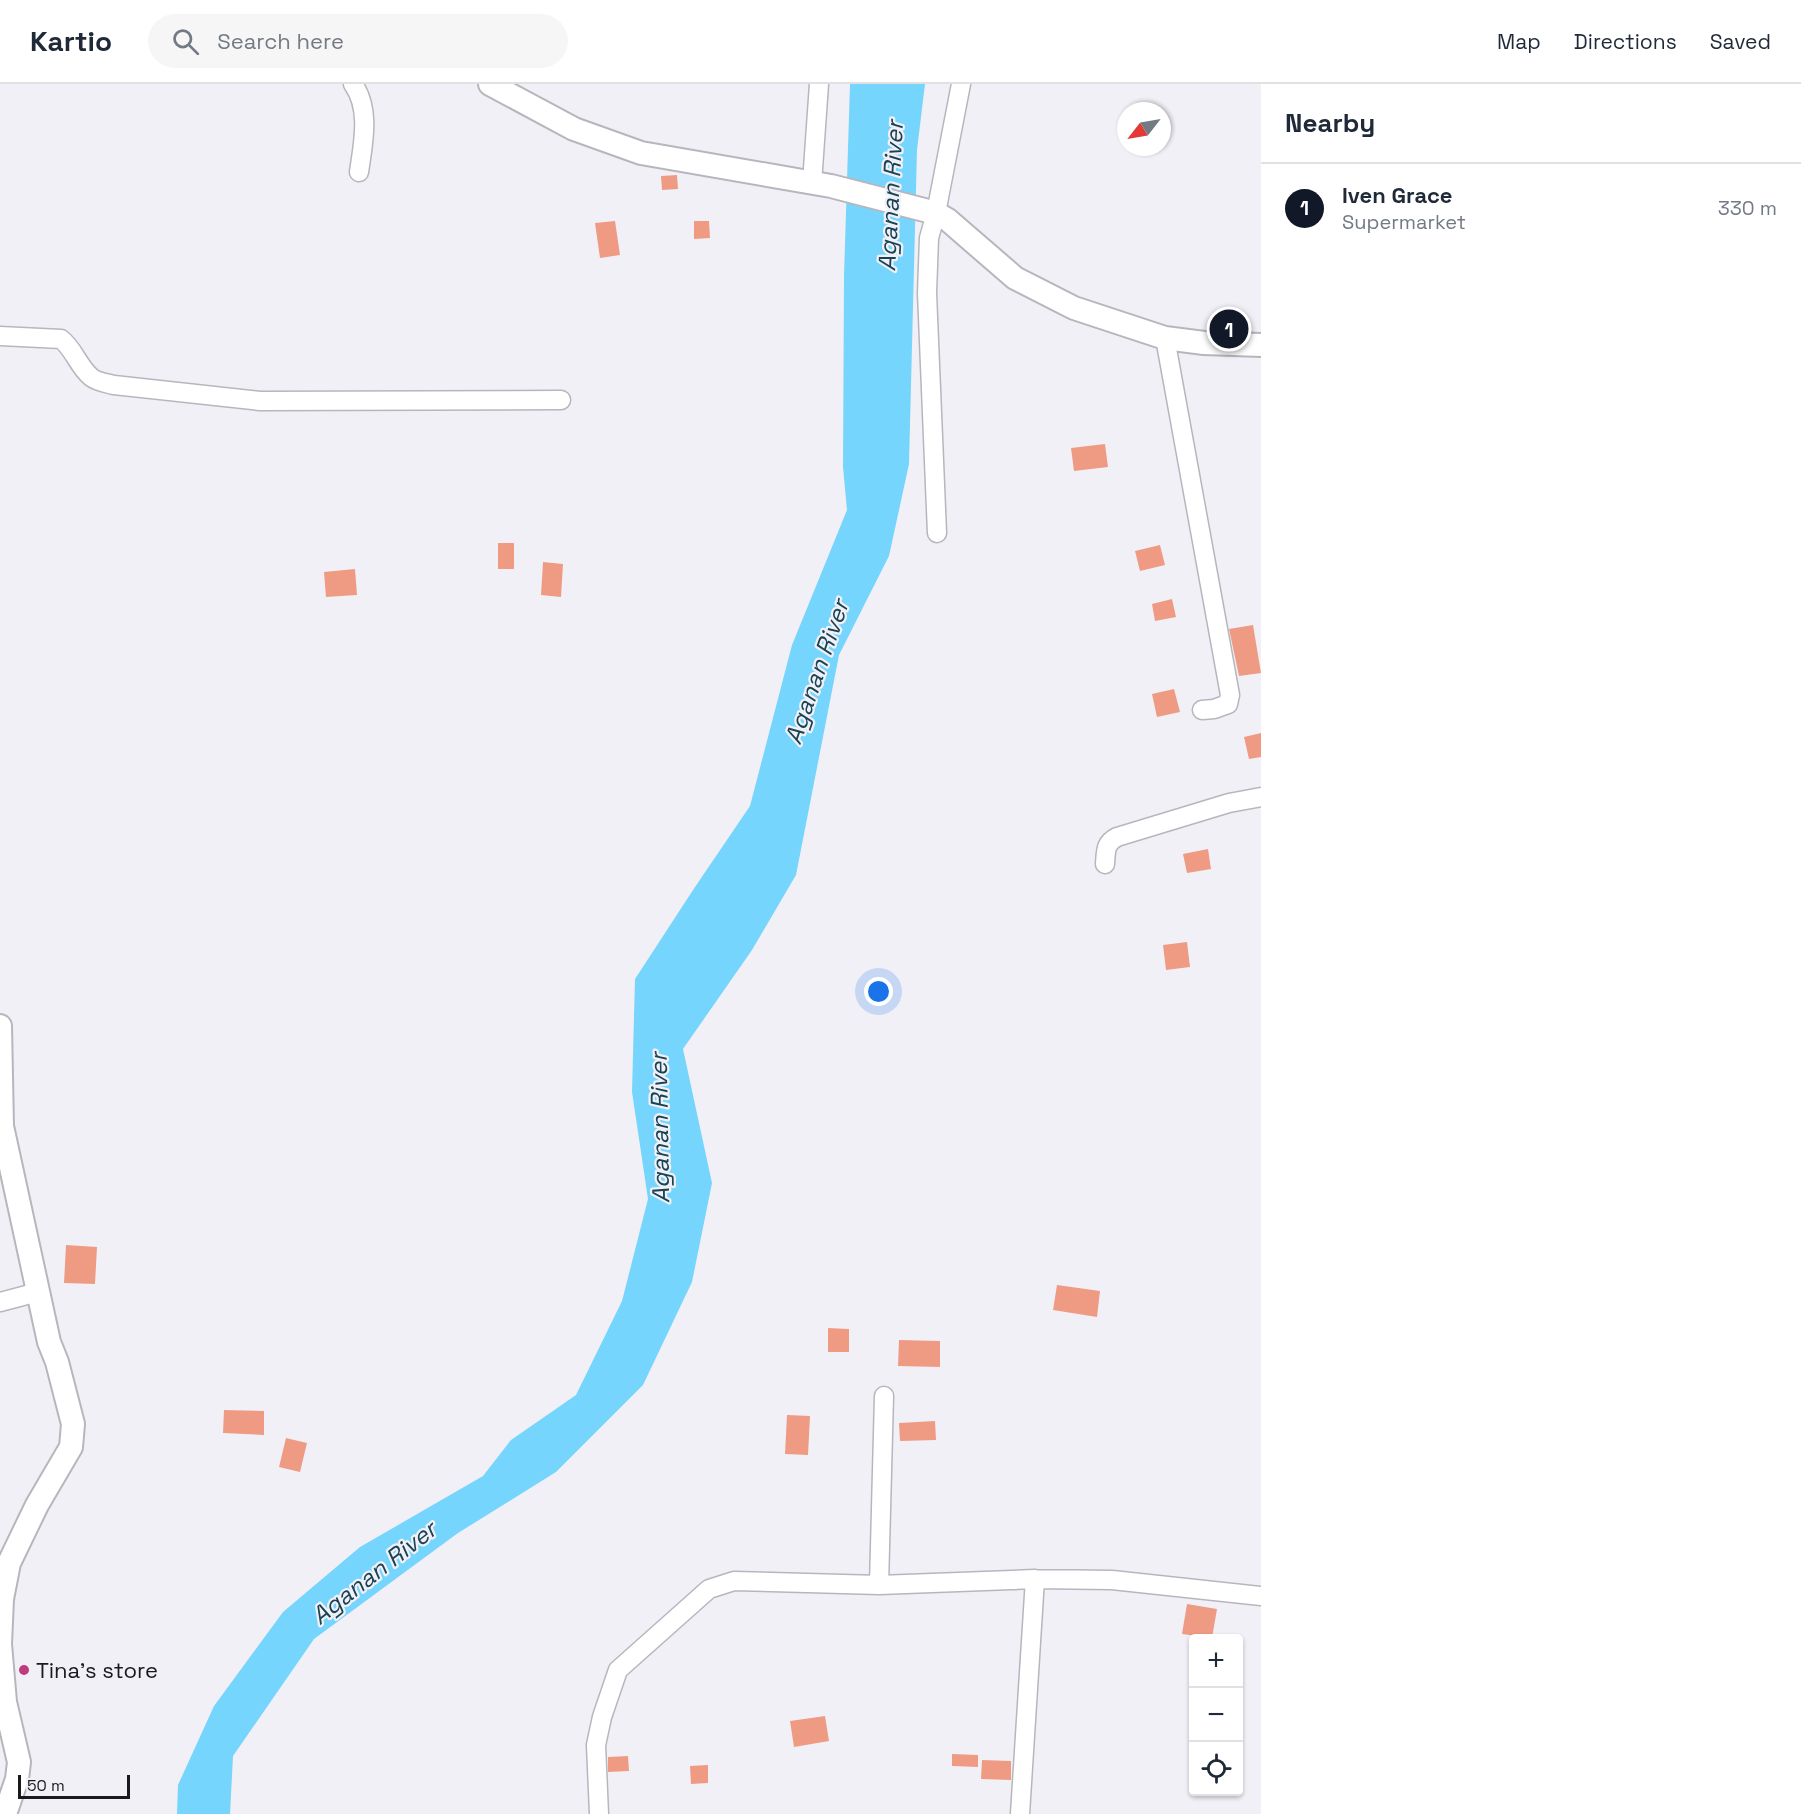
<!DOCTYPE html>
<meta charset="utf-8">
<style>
body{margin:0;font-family:"Space Grotesk",sans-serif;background:#f6f6f7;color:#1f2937}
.controls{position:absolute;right:18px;bottom:18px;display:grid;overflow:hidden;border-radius:6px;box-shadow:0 2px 4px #0004}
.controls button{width:54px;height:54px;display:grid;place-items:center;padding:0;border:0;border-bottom:2px solid #e0e1e3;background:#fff;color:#1f2937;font:30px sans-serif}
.compass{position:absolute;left:1117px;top:18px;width:54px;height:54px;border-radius:50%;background:#fff;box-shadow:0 2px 4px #0004;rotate:239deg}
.scale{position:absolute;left:18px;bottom:15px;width:112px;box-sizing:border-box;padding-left:6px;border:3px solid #19181b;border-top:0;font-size:16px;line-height:21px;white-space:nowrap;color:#19181b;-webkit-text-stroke:4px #f2f0f7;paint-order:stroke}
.you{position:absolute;left:879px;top:908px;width:21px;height:21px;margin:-15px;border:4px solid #fff;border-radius:50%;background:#1a73e8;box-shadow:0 0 0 9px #1a73e833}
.badge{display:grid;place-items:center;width:39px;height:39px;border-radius:50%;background:#111827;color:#fff;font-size:20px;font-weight:700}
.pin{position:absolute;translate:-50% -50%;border:3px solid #fff;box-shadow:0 2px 6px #0006}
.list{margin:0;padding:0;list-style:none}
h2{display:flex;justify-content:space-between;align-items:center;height:78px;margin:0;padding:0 24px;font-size:26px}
h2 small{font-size:20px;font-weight:400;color:#747a83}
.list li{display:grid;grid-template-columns:39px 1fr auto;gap:18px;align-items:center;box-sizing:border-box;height:90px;padding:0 24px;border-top:2px solid #e0e1e3}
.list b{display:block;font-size:22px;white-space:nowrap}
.list p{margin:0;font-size:20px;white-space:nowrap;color:#747a83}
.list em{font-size:20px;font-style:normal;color:#747a83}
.icon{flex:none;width:33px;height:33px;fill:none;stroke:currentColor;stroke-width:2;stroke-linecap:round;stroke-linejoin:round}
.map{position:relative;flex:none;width:1261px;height:1730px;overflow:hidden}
header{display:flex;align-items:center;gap:36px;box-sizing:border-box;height:84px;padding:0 30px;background:#fff;border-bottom:2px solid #e0e1e3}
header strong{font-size:28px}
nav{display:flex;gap:33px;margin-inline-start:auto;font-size:21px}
.search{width:420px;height:54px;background:#f6f6f7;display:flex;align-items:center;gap:15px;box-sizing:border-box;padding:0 21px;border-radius:33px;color:#747a83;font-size:22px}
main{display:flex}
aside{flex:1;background:#fff}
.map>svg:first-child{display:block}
.water{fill:#75d5fc}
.building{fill:#ef9b83}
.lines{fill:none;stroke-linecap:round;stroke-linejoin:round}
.minor-casing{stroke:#b8b6bd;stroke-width:21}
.tertiary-casing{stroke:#b8b6bd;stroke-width:26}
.minor{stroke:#fff;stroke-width:18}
.tertiary{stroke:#fff;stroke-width:22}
.poi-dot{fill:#c03b7e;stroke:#f2f0f7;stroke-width:2}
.labels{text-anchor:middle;stroke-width:4.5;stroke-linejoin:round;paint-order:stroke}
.poi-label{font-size:22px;fill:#19181b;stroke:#f2f0f7;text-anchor:start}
.water-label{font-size:24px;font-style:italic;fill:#184353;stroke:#f2f0f7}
</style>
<header>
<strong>Kartio</strong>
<div class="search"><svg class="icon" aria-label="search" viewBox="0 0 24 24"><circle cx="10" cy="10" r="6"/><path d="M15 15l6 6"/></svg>Search here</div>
<nav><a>Map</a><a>Directions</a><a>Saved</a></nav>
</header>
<main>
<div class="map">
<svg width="1261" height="1730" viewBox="0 0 1261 1730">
<rect width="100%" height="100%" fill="#f2f0f7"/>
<path class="water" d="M850,0H925L917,66L909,380L889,472L839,571L796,791L752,866L683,965L712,1099L692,1198L643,1301L556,1388L458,1449L314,1555L233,1672L230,1730H177L178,1701L214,1622L283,1528L360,1463L483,1392L511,1356L576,1311L622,1217L648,1115L632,1008L635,895L695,803L750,722L792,561L847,426L843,383L844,192Z"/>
<path class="building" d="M677,91L678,105L662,106L661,92Z
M615,137L620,171L600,174L595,139Z
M694,137H709L710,154L694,155Z
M1105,360L1108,383L1074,387L1071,364Z
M498,459H514V485H498Z
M1160,461L1165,481L1140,487L1135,467Z
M543,478L563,480L561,513L541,511Z
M355,485L357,511L326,513L324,488Z
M1172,515L1176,533L1155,537L1152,520Z
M1253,541L1261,589L1239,592L1229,545Z
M1174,605L1180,628L1157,633L1152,610Z
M1261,649V673L1249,675L1244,653Z
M1208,765L1211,785L1187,789L1183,770Z
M1187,858L1190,883L1166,886L1163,861Z
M66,1161L97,1163L95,1200L64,1199Z
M1057,1201L1100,1207L1097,1233L1053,1226Z
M828,1244L849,1245V1268H828Z
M899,1256L940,1257V1283L898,1282Z
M224,1326L264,1327V1351L223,1349Z
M787,1331L810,1332L808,1371L785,1370Z
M935,1337L936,1356L900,1357L899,1339Z
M286,1354L307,1359L300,1388L279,1383Z
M1187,1520L1217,1525L1212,1554L1182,1550Z
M825,1632L829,1657L794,1663L790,1637Z
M952,1670L978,1671V1683L952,1682Z
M628,1672L629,1687L608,1688V1673Z
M982,1676L1011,1677V1696L981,1695Z
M708,1681V1699L691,1700L690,1682Z"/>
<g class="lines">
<defs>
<path id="minor" d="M353,0C371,25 363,60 359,88
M812,99L819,0
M0,252L61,255C74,265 78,282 91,293C97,298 106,299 114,301L260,317L561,316
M1165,254L1230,611L1228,620L1214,625L1202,626
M937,449L927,209L929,154L936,129L961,0
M1105,780C1106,767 1105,759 1117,753L1229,719L1261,713
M0,1218L38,1208
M879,1501L884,1312
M599,1730L596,1661L602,1633L618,1586L709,1505L734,1497L879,1501L1035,1495L1112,1496L1261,1512
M1020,1730L1035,1495"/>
<path id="tertiary" d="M490,0L574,45L641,69L831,102L936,129L948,136L1015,194L1074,224L1165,254L1204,259L1261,261
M0,942L2,1042L49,1258L57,1278L73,1340L71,1363L37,1421L9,1479L2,1515L0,1560L5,1618L19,1678L17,1695L5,1730"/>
</defs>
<use href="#minor" class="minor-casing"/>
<use href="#tertiary" class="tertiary-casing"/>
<use href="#minor" class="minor"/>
<use href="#tertiary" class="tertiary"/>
</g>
<circle class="poi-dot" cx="24" cy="1586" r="6"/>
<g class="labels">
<g class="poi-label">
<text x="36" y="1594">Tina's store</text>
</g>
<g class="water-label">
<text transform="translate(891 112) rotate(-87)" y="8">Aganan River</text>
<text transform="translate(817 588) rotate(-71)" y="8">Aganan River</text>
<text transform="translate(660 1044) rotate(-91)" y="8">Aganan River</text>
<text transform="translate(374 1489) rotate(-38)" y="8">Aganan River</text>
</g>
</g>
</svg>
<div class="controls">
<button>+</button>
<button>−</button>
<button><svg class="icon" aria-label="locate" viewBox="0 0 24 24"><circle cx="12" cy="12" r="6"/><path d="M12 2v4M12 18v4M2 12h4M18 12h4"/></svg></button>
</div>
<svg class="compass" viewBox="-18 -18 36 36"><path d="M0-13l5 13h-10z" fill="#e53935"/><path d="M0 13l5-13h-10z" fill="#747a83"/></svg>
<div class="scale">50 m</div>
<div class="you"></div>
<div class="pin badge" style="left:1229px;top:245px">1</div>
</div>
<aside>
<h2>Nearby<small></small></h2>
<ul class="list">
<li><span class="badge">1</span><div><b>Iven Grace</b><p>Supermarket</p></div><em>330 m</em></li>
</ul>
</aside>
</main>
